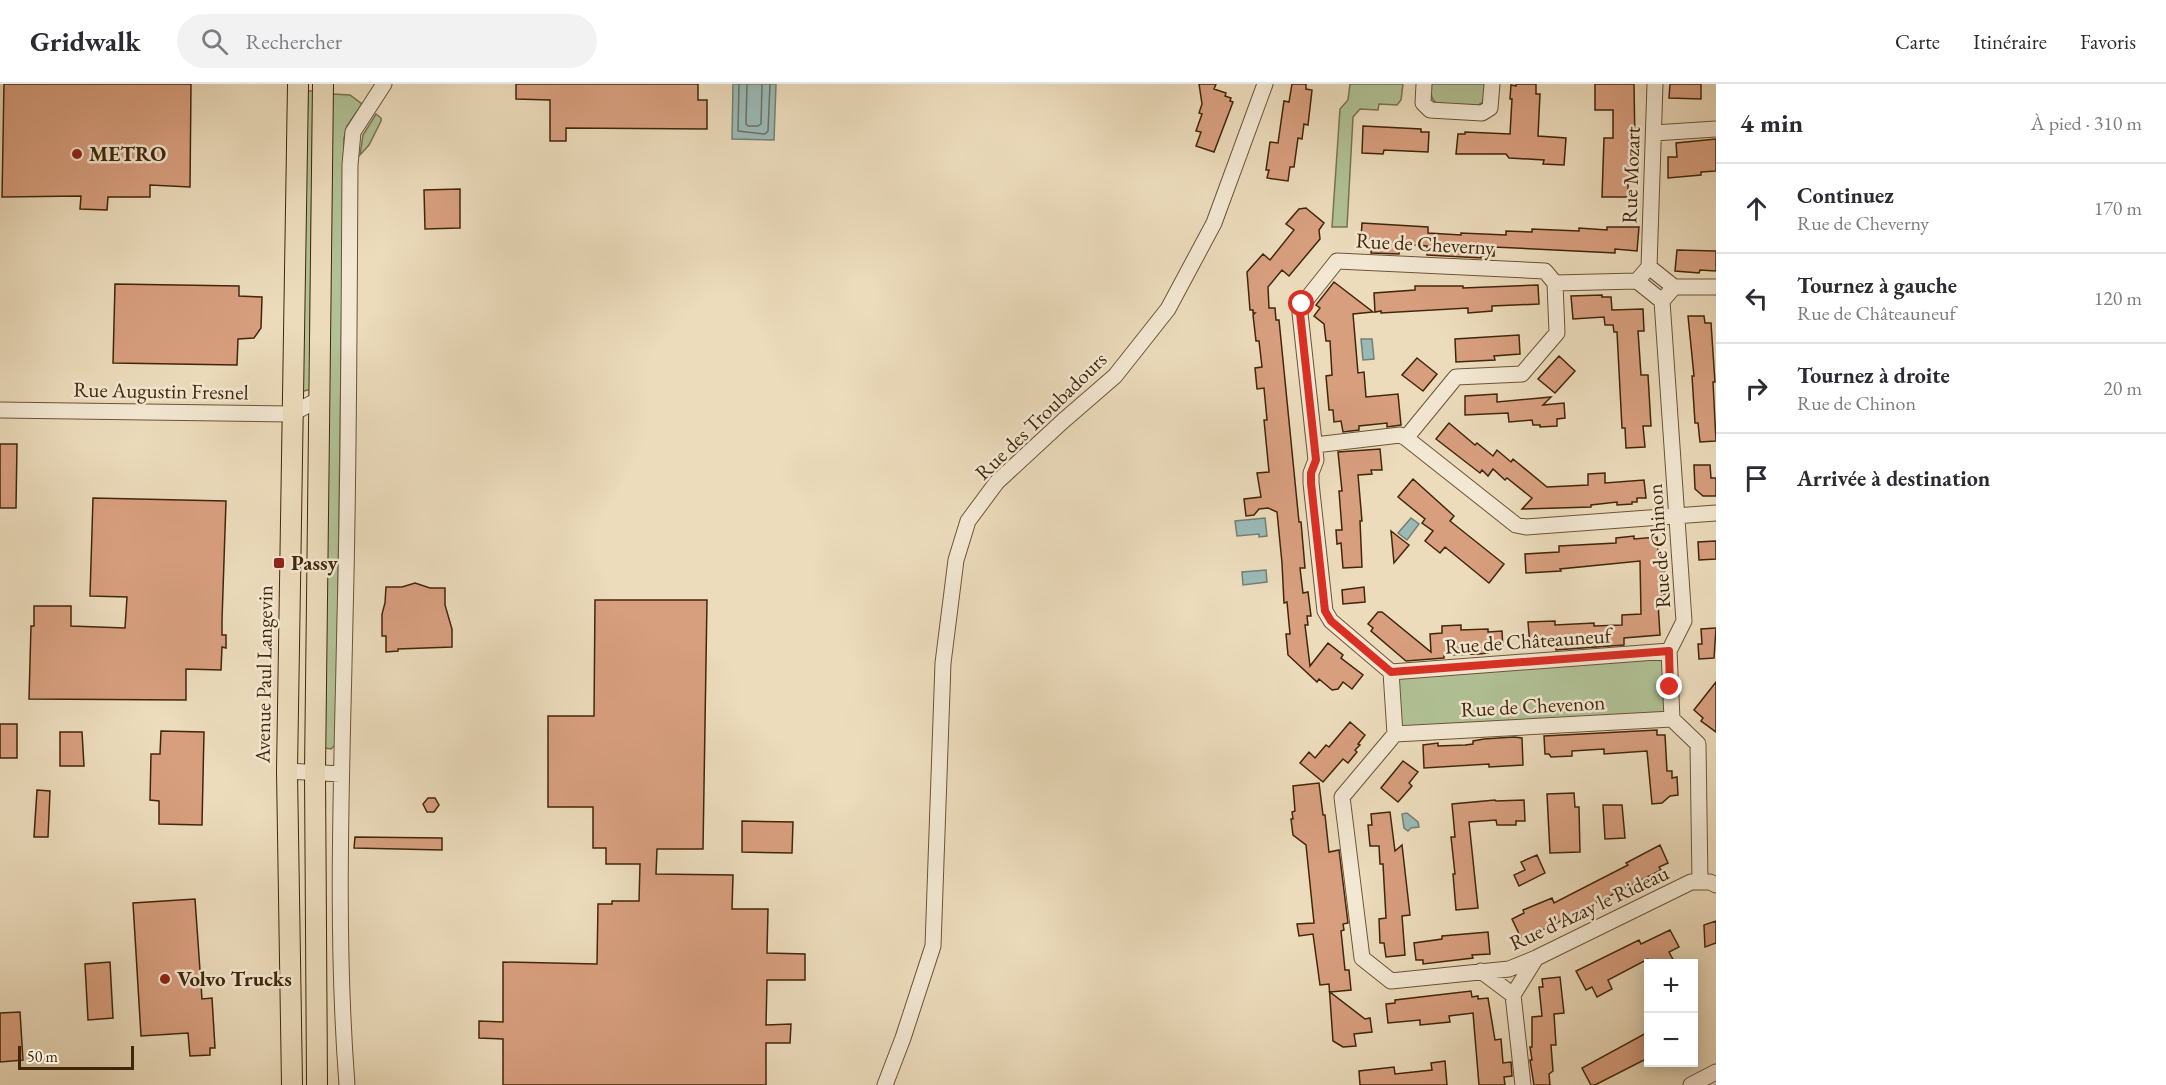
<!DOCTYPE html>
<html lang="fr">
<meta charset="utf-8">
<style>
body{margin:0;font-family:"EB Garamond",serif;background:#f2f2f3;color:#2b2b33}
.controls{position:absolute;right:18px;bottom:18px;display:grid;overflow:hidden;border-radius:0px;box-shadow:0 3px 15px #0003}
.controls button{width:54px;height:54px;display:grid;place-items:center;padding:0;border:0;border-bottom:2px solid #e1e1e2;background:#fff;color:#2b2b33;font:30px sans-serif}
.scale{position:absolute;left:18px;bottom:15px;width:116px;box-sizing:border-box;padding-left:6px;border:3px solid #412709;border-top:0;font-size:16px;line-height:21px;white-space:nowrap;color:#412709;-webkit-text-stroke:4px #f3e8d3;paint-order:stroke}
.stop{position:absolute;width:18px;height:18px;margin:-14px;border:4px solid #d93025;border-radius:50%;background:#fff}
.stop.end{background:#d93025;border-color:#fff;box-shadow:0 2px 6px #0008}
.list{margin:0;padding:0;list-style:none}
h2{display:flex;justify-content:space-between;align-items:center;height:78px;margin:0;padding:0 24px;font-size:26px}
h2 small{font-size:20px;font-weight:400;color:#7c7c81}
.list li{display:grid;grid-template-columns:39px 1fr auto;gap:18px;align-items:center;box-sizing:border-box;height:90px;padding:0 24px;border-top:2px solid #e1e1e2}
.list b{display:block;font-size:22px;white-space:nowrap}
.list p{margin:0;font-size:20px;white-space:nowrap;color:#7c7c81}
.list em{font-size:20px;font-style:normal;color:#7c7c81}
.icon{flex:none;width:33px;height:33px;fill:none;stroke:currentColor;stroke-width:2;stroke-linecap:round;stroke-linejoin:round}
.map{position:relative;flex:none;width:1716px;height:1001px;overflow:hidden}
header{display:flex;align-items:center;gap:36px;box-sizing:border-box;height:84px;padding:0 30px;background:#fff;border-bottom:2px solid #e1e1e2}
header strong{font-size:28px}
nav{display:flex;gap:33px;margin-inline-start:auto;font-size:21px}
.search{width:420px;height:54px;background:#f2f2f3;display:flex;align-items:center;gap:15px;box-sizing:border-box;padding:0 21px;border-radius:33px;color:#7c7c81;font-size:22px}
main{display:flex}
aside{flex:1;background:#fff}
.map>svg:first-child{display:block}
.green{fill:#b1c296;stroke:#797450;stroke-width:1.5}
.water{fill:#9abab8;stroke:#767f72;stroke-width:1.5}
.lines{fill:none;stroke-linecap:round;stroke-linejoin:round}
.shore{stroke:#6e7060;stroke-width:1.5}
.building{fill:#d89f7f;stroke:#412709;stroke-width:1.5}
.minor-casing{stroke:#6c5436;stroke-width:17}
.major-casing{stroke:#412709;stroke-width:22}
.minor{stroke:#f3e8d3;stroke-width:15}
.major{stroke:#ecdcbc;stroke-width:20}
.route{stroke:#d93025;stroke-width:8}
.poi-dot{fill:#8f2418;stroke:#f3e8d3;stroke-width:2}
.labels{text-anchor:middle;stroke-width:5;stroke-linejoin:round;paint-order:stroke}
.poi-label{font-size:21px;font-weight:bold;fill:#412709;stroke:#f3e8d3;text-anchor:start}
.street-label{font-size:21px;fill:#412709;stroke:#f3e8d3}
</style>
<header>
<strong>Gridwalk</strong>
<div class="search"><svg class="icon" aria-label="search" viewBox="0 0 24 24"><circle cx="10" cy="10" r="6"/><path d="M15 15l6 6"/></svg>Rechercher</div>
<nav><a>Carte</a><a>Itinéraire</a><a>Favoris</a></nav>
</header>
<main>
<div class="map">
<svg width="1716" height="1001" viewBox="0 0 1716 1001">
<rect width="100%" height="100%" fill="#ecdcbc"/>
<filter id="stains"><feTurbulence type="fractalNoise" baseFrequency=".00333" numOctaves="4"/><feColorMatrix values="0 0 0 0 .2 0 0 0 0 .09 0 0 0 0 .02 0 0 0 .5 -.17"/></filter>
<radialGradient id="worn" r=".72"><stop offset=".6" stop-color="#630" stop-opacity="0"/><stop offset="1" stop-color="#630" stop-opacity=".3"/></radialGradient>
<path class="green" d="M1350,0H1403L1401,16L1397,21L1379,20L1378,26L1360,25L1353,33L1347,143H1332L1340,25L1348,16Z
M1431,0H1485L1484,17L1477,22L1438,20C1430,16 1431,8 1431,0Z
M308,7H313L310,250L313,305L299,308Z
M332,10L350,11L362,20L347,42L344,54L336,660L331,665L325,664L322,656Z
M376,30L381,34V37L369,61L360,71L363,51Z
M1669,567L1672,635L1395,650L1391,588Z"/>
<path class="water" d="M733,0H776L774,56L732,55Z
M1361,255H1372L1374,275L1363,276Z
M1265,434L1267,452L1259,453V450L1237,452L1235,437Z
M1411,434L1419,440L1407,456L1398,449Z
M1266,486L1267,498L1243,501L1242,488Z
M1407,729L1418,738L1419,743L1411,744L1408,747L1404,744L1402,730Z"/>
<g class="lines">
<path class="shore" d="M739,0L738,47L765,50L768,47L770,0
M747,0L746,40L748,42H758L761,40L762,0"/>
</g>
<path class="building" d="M4,0H191L190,103L150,101V113H108L107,126L80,125L81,112L2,113Z
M516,0H698V16H707V45L566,44V57H550V16L516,15Z
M1199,0H1216L1214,5L1226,9L1225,12L1231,14L1230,17L1233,18L1214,68L1196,62L1201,48L1196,47L1202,30L1199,29L1202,20Z
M1292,0H1306V5L1312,6L1308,41L1304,40L1302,55L1298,54L1294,83H1290L1288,97L1267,94L1269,86H1266L1270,58L1278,59L1284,17L1289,18Z
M1516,0H1536V10H1540L1538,52L1566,54L1564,81L1543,80L1544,76L1509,74L1506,70H1456L1458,50H1465V48L1510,50L1512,15H1510L1511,1L1516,2Z
M1595,0H1634L1635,63H1633L1632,94H1628V113H1602L1604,54H1613V26H1595Z
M1670,0H1701V15L1669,14Z
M1363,42L1421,45V48H1429L1428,68L1384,66L1383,70L1362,69Z
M1716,55V87L1701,88V91L1668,94V73H1677L1676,59Z
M460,105V144L425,145L424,106Z
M1306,124L1324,139L1319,146L1320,155L1289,192L1282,186L1268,203L1269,224H1275L1276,236H1279L1299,438H1301L1305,484H1300L1303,509L1308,508L1311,532H1307L1308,541H1305L1310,582L1328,559L1343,571L1341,574L1363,591L1352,605L1343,598L1338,605L1332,606L1319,595L1317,598L1288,571L1286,550H1290L1287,518L1284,519L1282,479L1277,428L1268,424L1259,425L1254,431L1246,432L1244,415L1261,413L1257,389L1269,388L1264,336H1267L1264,304L1257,305L1255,284L1262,283L1259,257H1256L1253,231L1255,229H1253V226H1250L1247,188L1263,170L1270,176L1294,146L1286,140L1299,125Z
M1362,139L1428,143V149L1461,151V149L1506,151V147L1532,148V145L1579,147V144L1607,146V143H1639L1637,167L1615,165V169L1494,163V172H1481V174L1427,171V162L1400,160L1399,170L1371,169L1372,155L1361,154Z
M1677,166L1716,167V187L1700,186L1699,189L1675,187Z
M1334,198L1373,228L1353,230L1358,289L1364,288L1366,313L1398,310L1401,341L1387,343V339L1359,342V346L1343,348L1341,337L1334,338L1333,326H1329L1326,292L1332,291L1330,257H1326L1324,240L1314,232L1320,224L1316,221Z
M115,200L239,202V212L262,213L261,244L254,254L238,255L237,281L113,279Z
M1538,201L1539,220L1492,222V227L1468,229V224L1381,229V227L1375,228L1374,209L1415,206V202H1463V204Z
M1602,211V213H1611L1612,226L1643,225L1644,247H1638L1641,291H1648L1651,342H1643L1645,363L1626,364L1625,344H1622L1617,248H1614L1613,241H1605L1604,233L1573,235L1571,212Z
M1688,232H1704L1705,239H1711L1715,298H1713L1716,357L1700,358L1698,339H1695L1692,292H1694Z
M1519,251L1520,270L1494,272L1495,276L1456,278L1455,255Z
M1559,272L1575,287L1555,309L1538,295Z
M1417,274L1437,290L1423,307L1402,291Z
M1497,310V318L1551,313L1543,321L1564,319L1565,334L1557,335V342L1540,343V341H1533L1532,336L1509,338L1508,329L1465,331V312Z
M1449,339L1475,361L1477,359L1493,372L1497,366L1511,378L1513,375L1547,403L1588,401V390L1605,389V399L1644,396L1646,414H1637V418H1632V420L1617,421V418L1591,421V423L1522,425L1532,414L1507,394L1505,396L1493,385L1488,392L1482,386L1480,389L1436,355Z
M0,360H17L16,424H0Z
M1380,365L1382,386H1371L1372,390L1358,391L1362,437H1360L1362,483L1343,484L1341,459L1337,460L1336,446H1342L1339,407H1342L1338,368Z
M1694,381H1710L1711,394H1716V412H1703L1695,405Z
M1413,395L1454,432L1450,437L1504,480L1489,499L1445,463L1440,469L1425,457L1433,447L1422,439L1425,435L1398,413Z
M93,414L226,417L222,536V551H226V564L222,563L221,586L186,585V616L29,615L31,542H34V522H71V542L125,544L127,513L90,512Z
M1391,447L1409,461L1394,479Z
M1634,452V455L1657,453L1659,481H1661L1662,488H1665L1667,510H1661L1662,519H1658L1660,551L1624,554V561L1556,566V561L1530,562L1528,538L1555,537V541L1594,539V542L1622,541V531L1641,530L1640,477L1560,485L1561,487L1526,489L1525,470L1559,468V462L1616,459V454Z
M1716,457V475L1699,476L1698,458Z
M415,499L430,504H445V521L452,545V563L398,565V567L386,568V552H382V530L385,519L386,503H402Z
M1364,503L1365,518L1343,520L1342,506Z
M595,516H707L703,765H657L656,790L733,791L732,825H768L767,869L805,870V896H767L766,941L791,940L790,959H766V1001H503V955L479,954V937L503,938V878L597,880L598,820H612V817H639L640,780H606V764H593V723H548V632H594Z
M1378,528H1382L1431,568L1430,550L1442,549V542L1461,541V546L1488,545V548L1502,547L1503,565L1488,566V569L1479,570L1444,571V574L1406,577L1371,547L1373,544L1368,540Z
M1716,544L1714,574L1699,575L1698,560H1702L1701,545Z
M1716,598V648L1701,637L1703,634L1694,626Z
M1350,638L1365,651L1358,660L1360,661L1355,666L1357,668L1348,679L1343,675L1323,698L1300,679L1309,668L1315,674L1326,661L1329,663Z
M0,640H17V674H0Z
M1657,646V651H1665L1667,687H1672V694L1677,693L1678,711L1670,712L1662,719L1652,720L1647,667L1604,670V665L1572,667V672L1551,673L1549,670H1545L1544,652Z
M161,647L204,648L202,741L159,740V717L150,716L151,670H160Z
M60,648H82L84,682H60Z
M1514,653L1522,654L1523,681L1489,683V680L1424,684L1423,661L1438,659V662L1465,661L1473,660V657L1484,655Z
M1403,677L1418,688L1409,699L1412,702L1398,718L1381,704Z
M1319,699L1323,731H1325L1329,768L1339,766L1348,839L1343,840L1344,846L1341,847L1345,886H1349L1351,906L1330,908L1365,935L1370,934L1372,948L1354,950L1356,962L1343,963L1333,957L1329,900L1320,901L1313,850L1299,852L1297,840L1314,839L1306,761L1293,751L1291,735H1293L1292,728L1295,727L1293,702Z
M37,706L50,707L48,753H34Z
M1574,709L1575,723H1579L1580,768L1550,769L1547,710Z
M428,714H435L439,721L434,728H427L423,720Z
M1495,716L1496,717L1524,716L1525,737H1516V741H1497L1496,736L1469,738L1478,824L1456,826L1453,790H1455L1451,753H1455L1452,720Z
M1603,721H1622L1625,754L1605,755Z
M1390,728L1395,767L1402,761L1410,831L1402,832L1405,871L1386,873L1384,859H1380L1379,835L1386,834L1383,780H1380L1379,762H1370L1368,741H1372L1371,730Z
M742,737L793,738L792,769L742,768Z
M355,753L442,754V766L354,764Z
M1660,761L1668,779L1659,783L1661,786L1529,853L1528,850L1521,854L1512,835L1524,829L1523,826L1552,814L1554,819L1628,781L1626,779Z
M1537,771L1545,789L1519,802L1514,791L1525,786L1521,778Z
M195,815L202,915L212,914L215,964H210V971L190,972L188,949L141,952L133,819Z
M1716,837V859L1705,863L1704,841Z
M1670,846L1679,863L1669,868L1675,879H1651L1648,875L1608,896L1612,905L1597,913L1592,903L1586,906L1576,887L1639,856L1641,860Z
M1488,848L1490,870L1472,871L1473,874L1423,880V876H1416L1414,859L1442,855V852Z
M110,878L113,934L88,936L85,880Z
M1560,893L1564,929L1554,930L1556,961H1551L1553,987L1549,990L1550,1001H1534L1530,976H1532L1530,963H1532V933L1542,932L1539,903H1543L1542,895Z
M1471,907L1472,913L1478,912V915L1488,914L1495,956L1501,955L1503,979L1511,978L1512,992L1504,993L1505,1001H1479L1473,929L1449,932L1450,938L1420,941V936L1388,939L1386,920L1395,919V916Z
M20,928L23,976L0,978V929Z
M1648,948V974L1595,1001H1591L1582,984Z
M1445,977L1447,1001H1360L1359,987L1394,983L1395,990L1432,986L1431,979Z"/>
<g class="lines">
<defs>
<path id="minor" d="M1424,0L1423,19L1430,26L1482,29L1490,24L1492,0
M1654,49L1716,45
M1649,183L1655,0
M1649,183L1674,203L1662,217L1637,197Z
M1674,203H1716
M1662,217L1684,537L1669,567L1672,635L1698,660L1700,798
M0,326L291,330L318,316
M1406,354L1456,293L1522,290L1557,249L1555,199
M1315,361L1400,351L1406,354L1516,441L1526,443L1716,429
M1391,588L1331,537L1325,527L1311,399V389L1316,376L1300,229L1302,221L1337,177L1545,187L1555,199L1637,197
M1391,588L1395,650L1342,713L1362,874L1391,897L1509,885L1536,874L1691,798H1710L1716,801
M1391,588L1669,567
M1395,650L1672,635
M287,687L341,690
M1481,887L1513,911L1523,1001
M1513,911L1536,874
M347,1001C335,846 342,689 345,534C349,383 349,232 350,81L353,48L384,0
M885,1001L903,954L933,862L943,579L956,476L968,437L997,398L1063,337L1115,292L1168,225L1214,139L1265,0
M1691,1001L1716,988"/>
<path id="major" d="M292,1001L287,687L298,0
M317,1001L315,688L323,0"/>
</defs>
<use href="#minor" class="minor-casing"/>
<use href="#major" class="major-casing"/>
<use href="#minor" class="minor"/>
<use href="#major" class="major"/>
</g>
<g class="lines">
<path class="route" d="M1302,220L1300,229L1316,376L1311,389V399L1325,527L1331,537L1391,588L1669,567L1670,603"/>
</g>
<g class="poi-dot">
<circle cx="77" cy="70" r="6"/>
<rect x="273" y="473" width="12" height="12" rx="3"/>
<circle cx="165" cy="895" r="6"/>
</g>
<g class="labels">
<g class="poi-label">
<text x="89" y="77">METRO</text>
<text x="291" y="486">Passy</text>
<text x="177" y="902">Volvo Trucks</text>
</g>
<g class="street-label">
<text transform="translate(1631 91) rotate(-88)" y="7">Rue Mozart</text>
<text transform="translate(1425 160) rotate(3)" y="7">Rue de Cheverny</text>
<text transform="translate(161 307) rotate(1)" y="7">Rue Augustin Fresnel</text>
<text transform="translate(1041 332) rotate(-44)" y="7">Rue des Troubadours</text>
<text transform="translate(1659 462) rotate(-94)" y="7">Rue de Chinon</text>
<text transform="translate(1528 557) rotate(-4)" y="7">Rue de Châteauneuf</text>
<text transform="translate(264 590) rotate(-89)" y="7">Avenue Paul Langevin</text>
<text transform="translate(1533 622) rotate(-3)" y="7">Rue de Chevenon</text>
<text transform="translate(1589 824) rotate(-25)" y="7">Rue d'Azay le Rideau</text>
</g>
</g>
<rect width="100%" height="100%" filter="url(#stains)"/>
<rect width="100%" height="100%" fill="url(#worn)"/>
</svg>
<div class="controls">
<button>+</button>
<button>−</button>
</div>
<div class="scale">50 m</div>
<div class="stop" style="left:1302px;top:220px"></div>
<div class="stop end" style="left:1670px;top:603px"></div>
</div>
<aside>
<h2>4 min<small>À pied · 310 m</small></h2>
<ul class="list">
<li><svg class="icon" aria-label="ahead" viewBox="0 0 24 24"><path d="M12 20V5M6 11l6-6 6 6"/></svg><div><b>Continuez</b><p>Rue de Cheverny</p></div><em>170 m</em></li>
<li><svg class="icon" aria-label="left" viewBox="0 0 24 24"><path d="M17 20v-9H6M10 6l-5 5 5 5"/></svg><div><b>Tournez à gauche</b><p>Rue de Châteauneuf</p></div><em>120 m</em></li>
<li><svg class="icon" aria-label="right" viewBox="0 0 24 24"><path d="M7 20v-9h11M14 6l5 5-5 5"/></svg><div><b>Tournez à droite</b><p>Rue de Chinon</p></div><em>20 m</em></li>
<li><svg class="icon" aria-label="arrive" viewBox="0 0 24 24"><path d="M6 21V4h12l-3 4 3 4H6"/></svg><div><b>Arrivée à destination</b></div></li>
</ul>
</aside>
</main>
